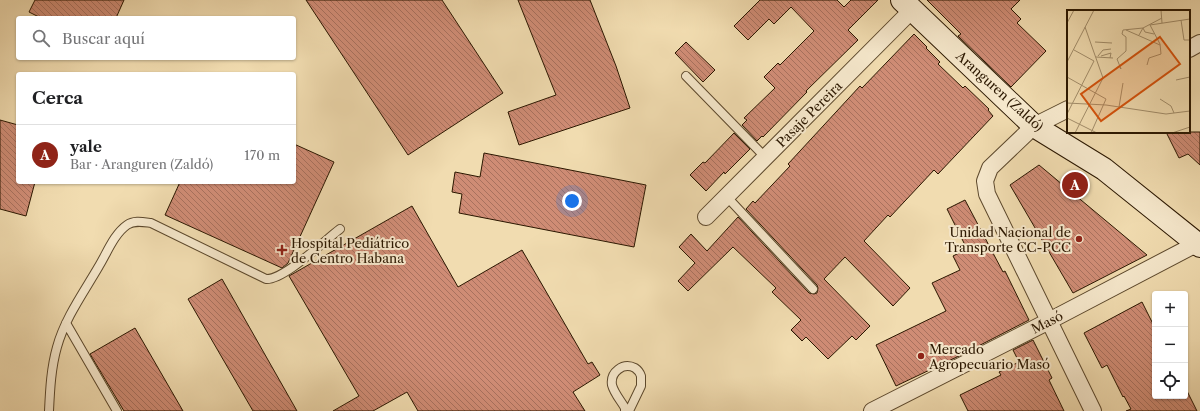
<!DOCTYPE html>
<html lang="es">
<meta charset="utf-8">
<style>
body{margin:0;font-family:"Libre Caslon Text",serif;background:#f2f2f2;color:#202124}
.controls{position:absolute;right:12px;bottom:12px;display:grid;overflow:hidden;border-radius:4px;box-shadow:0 1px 3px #0004}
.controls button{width:36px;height:36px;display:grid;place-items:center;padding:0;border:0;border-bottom:1px solid #e0e0e0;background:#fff;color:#202124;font:20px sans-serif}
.you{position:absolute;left:572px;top:201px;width:14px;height:14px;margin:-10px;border:3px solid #fff;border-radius:50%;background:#1a73e8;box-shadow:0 0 0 6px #1a73e833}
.badge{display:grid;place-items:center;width:26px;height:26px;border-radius:50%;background:#8f2418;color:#fff;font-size:13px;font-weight:700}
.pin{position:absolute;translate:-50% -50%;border:2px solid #fff;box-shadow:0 1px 4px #0006}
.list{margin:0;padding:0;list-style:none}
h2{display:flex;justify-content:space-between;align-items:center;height:52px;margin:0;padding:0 16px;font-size:17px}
h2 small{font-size:13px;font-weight:400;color:#757577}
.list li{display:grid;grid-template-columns:26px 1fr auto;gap:12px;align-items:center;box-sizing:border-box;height:60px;padding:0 16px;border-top:1px solid #e0e0e0}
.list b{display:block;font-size:15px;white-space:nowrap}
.list p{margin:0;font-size:13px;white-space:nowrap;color:#757577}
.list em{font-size:13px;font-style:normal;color:#757577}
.icon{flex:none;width:22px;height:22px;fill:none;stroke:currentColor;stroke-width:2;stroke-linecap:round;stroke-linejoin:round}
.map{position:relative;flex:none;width:1200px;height:411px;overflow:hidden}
.search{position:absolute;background:#fff;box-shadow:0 1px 3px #0004;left:16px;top:16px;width:280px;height:44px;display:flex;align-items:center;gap:10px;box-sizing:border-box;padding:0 14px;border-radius:4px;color:#757577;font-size:15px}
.panel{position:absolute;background:#fff;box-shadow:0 1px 3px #0004;left:16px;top:72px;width:280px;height:112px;border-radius:4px}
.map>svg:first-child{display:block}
.building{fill:url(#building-back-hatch);stroke:#2b1700}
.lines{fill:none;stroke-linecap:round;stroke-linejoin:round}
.service-casing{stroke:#5c482c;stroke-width:10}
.minor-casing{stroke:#5c482c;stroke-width:18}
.secondary-casing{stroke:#2b1700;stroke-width:24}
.service{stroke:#f6e8cc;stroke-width:8}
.minor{stroke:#f6e8cc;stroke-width:16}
.secondary{stroke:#f6e8cc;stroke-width:22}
.poi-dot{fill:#8f2418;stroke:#f6e8cc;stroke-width:1.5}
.labels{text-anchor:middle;stroke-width:4;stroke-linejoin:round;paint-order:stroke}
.street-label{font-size:13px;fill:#2b1700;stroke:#f6e8cc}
.poi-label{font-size:13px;fill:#2b1700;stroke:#f6e8cc;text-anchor:start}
.inset-road{fill:none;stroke:#a28d6a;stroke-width:1}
.view{fill:#d5520b;fill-opacity:0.15;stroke:#d5520b;stroke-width:2}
.inset-edge{fill:none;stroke:#2b1700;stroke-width:2}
</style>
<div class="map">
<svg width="1200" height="411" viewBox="0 0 1200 411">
<defs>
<pattern id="building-back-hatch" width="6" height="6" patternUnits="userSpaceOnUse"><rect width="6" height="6" fill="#cf8c75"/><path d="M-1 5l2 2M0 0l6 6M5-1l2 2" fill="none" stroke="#a8715e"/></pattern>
</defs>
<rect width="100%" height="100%" fill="#f1dcb0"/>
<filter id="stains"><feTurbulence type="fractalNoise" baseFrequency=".005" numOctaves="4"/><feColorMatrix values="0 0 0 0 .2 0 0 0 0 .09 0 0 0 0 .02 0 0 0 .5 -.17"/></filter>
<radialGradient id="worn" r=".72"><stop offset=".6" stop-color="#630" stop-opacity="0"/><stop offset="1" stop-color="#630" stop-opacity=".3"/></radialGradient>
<path class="building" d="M35,0H124L116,18H41L29,12Z
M306,0H442L503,93L408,155Z
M518,0H590L616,66L630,108L519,145L508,112L556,95Z
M760,0H837L844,7L851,0H878L848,30L858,40L806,91L807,92L763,137L762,136L757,141L742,125L747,120L744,118L775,88L764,77L778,63L780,65L814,31L791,7L774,24L769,19L748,40L734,26Z
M927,0H1020L1011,9L1021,19L1017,23L1046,51L1011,87L958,36L961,34Z
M914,34L927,47L926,48L940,62L938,64L963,88L965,86L989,109L988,110L993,116L938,174L934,170L890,217L888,215L864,241L910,288L893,306L845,257L824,279L870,326L856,340L852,336L828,359L806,337L802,341L791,330L801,320L772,292L776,288L733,247L688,291L678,281L695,263L679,247L691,234L707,251L738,217L809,293L814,294L817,293L818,288L817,285L746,209L753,201L755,203L790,166L788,164L860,86L862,88Z
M686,42L715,70L703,82L675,53Z
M0,120L18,125V182H35L26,216L0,209Z
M1166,132H1200V165L1188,154L1179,158Z
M734,133L750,149L725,174L724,172L706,191L690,175L703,162L705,163Z
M294,144L334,162L288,263L282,268L165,215L180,182H294Z
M484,153L646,185L634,247L459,213L462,194L452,192L455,172L480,177Z
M1039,165L1147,255L1073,293L1010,185Z
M965,200L1003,272L1005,271L1029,320L959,356L896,386L876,345L946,311L932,283L960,270L953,256L967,249L947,209Z
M412,206L458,287L522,250L588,364L592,362L600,375L573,392L585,411H418L407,392L373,411H333L359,396L289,276Z
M222,279L297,411H253L188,299Z
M1142,302L1155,328V397L1185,396V387L1197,411H1126L1131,409L1124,396L1123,397L1107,365L1102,368L1084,333Z
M135,328L183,411H124L90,354Z
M1033,340L1052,378L1049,380L1064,411H968L960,395L1001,375L999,372L1019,362L1013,350Z"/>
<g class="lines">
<defs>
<path id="service" d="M686,76L766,158
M727,197L813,289
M66,323L117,411
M49,411C50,390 51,368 57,347C65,318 84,292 99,266C107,253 114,234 127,225C134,220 143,222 151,223L266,279C284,280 324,241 340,229
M625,411V408C621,401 614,393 612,385C610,372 623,362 635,368C638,370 640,373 641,376V386L629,411"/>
<path id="minor" d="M1189,49L1200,43
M1068,109L1034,126L990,168L985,181L987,194L1093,411
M706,217L912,10
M872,411L1049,321L1200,242"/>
<path id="secondary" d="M902,0L1034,126L1104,169L1200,246"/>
</defs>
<use href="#service" class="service-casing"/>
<use href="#minor" class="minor-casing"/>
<use href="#secondary" class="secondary-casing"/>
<use href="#service" class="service"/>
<use href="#minor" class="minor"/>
<use href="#secondary" class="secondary"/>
</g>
<g class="poi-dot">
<circle cx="1079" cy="239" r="4"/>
<path d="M280 244h4v4h4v4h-4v4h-4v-4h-4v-4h4z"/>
<circle cx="921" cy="356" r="4"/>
</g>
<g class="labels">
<g class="street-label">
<text transform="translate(1000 91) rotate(42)" y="5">Aranguren (Zaldó)</text>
<text transform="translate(809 114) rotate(-45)" y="5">Pasaje Pereira</text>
<text transform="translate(1047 322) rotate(-27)" y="5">Masó</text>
</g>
<g class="poi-label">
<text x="1071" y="237" text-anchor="end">Unidad Nacional de<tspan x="1071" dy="15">Transporte CC-PCC</tspan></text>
<text x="291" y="248">Hospital Pediátrico<tspan x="291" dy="15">de Centro Habana</tspan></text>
<text x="929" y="354">Mercado<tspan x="929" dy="15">Agropecuario Masó</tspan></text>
</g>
</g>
<g transform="translate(1067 10)">
<rect width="123" height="123" fill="#f1dcb0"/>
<path class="inset-road" d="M94,0L95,13M114,10L117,30H123M0,13L7,0M59,20L93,35M72,25L76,18L78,22L87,24M28,32L45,33M7,40L27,51M31,46L36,40L44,39M34,46L44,43L43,48M29,47L46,48M0,52L27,0M80,55L82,48L94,44L93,34L83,15L123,9M52,56L54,59L50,49L59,41V27L55,24L56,20L76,18L95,8M0,67L39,89L24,123M109,70L123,67M93,89L104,96L107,103M0,93L39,95L99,104L123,101M52,97L56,73M0,104L27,51M0,108L30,123M8,123L36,68L18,17M105,123L123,117"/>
<path class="view" d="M93,27L113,54L34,111L14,84Z"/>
<rect width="123" height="123" class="inset-edge"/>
</g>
<rect width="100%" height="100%" filter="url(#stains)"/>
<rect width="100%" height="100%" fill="url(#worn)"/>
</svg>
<div class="controls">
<button>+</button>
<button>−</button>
<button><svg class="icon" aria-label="locate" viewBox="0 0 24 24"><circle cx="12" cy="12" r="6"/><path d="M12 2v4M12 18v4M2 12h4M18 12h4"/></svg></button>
</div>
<div class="you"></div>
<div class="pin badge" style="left:1075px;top:185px">A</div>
<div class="search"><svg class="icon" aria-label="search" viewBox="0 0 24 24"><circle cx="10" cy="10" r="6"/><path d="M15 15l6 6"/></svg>Buscar aquí</div>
<section class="panel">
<h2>Cerca<small></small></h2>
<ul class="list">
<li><span class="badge">A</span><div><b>yale</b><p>Bar · Aranguren (Zaldó)</p></div><em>170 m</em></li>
</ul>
</section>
</div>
